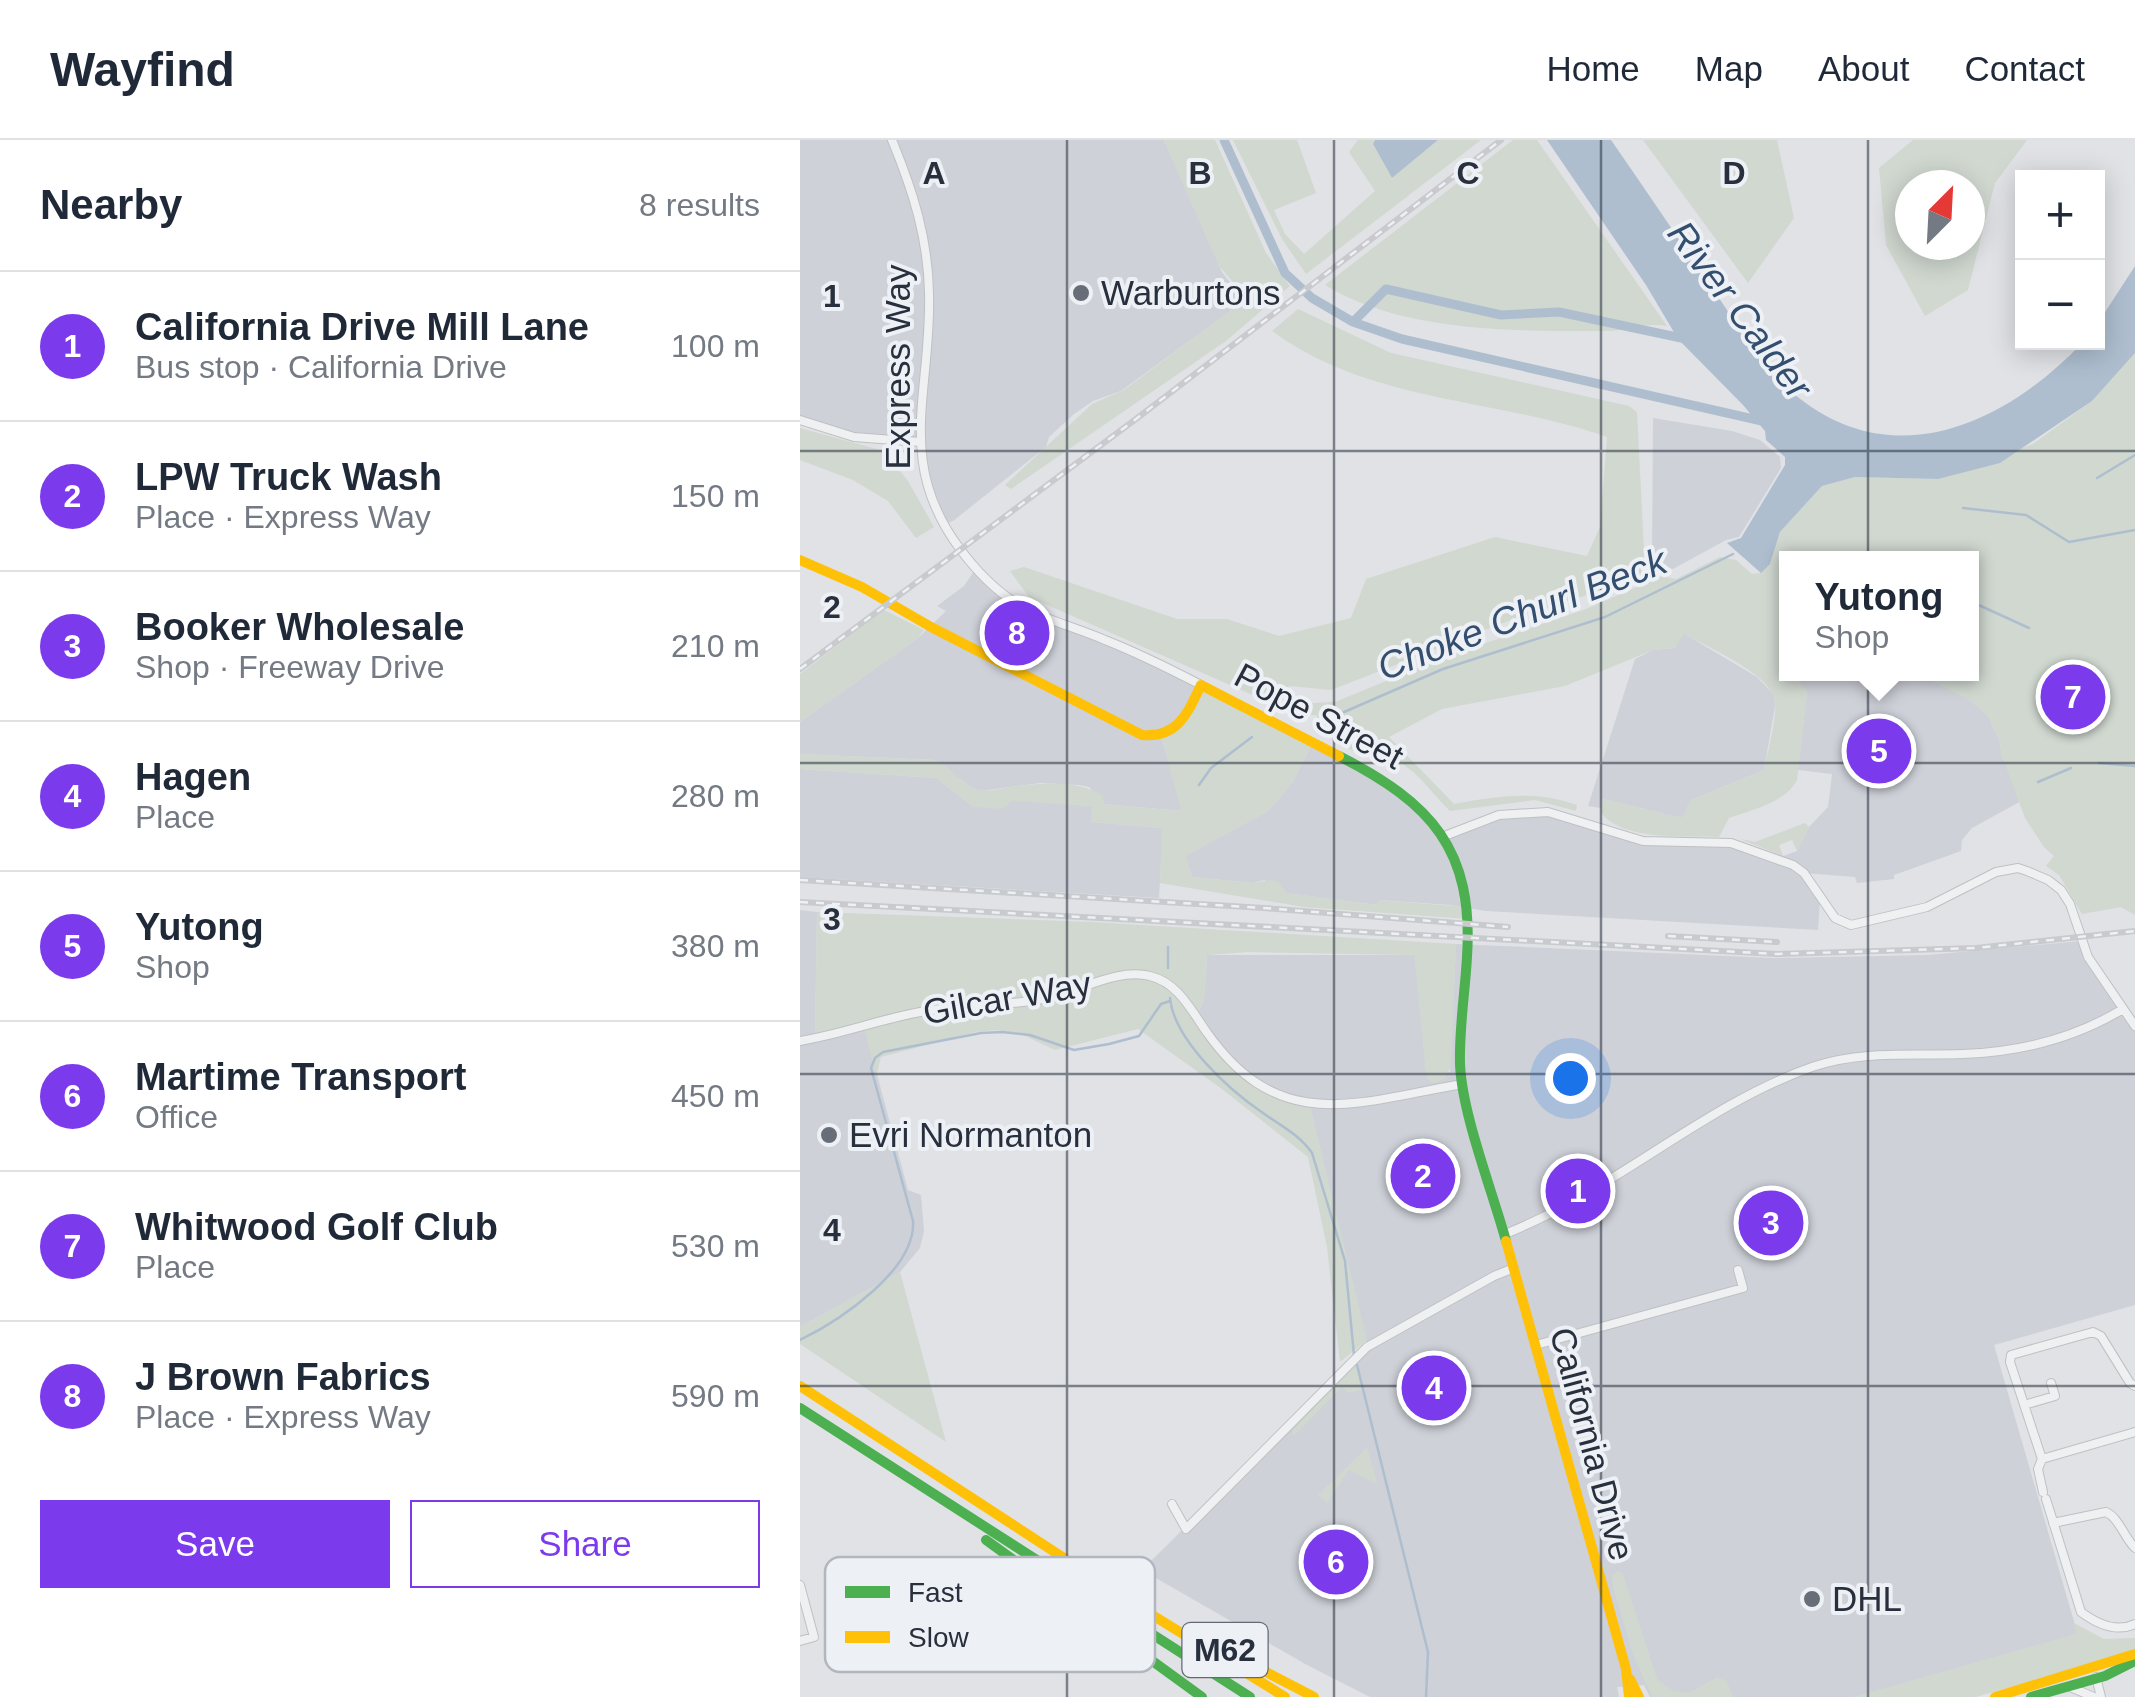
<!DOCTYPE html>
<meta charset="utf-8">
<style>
body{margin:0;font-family:Helvetica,sans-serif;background:#f6f6f7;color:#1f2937}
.controls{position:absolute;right:30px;top:30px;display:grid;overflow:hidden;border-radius:0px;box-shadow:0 5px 25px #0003}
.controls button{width:90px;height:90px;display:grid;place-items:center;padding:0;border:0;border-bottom:2px solid #e0e1e3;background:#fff;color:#1f2937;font:50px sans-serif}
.compass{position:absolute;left:1095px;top:30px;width:90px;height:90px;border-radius:50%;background:#fff;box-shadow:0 5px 25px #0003;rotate:24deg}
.you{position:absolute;left:770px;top:938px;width:35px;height:35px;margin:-25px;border:8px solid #fff;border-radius:50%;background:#1a73e8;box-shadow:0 0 0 15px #1a73e833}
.badge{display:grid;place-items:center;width:65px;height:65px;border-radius:50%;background:#7c3aed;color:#fff;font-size:32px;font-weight:700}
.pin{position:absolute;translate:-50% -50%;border:5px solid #fff;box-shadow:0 2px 10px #0006}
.popup{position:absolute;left:979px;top:411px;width:200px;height:130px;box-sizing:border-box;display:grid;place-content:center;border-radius:0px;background:#fff;filter:drop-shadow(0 2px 8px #0005);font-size:32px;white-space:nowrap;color:#747a83}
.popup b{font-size:38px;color:#1f2937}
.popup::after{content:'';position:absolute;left:50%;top:100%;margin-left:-20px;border:20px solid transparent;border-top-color:#fff}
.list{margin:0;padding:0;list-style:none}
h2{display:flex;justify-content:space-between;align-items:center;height:130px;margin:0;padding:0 40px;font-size:42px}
h2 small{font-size:32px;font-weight:400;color:#747a83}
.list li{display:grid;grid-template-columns:65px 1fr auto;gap:30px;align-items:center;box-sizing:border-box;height:150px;padding:0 40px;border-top:2px solid #e0e1e3}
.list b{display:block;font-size:38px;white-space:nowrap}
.list p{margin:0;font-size:32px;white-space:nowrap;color:#747a83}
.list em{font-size:32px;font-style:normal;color:#747a83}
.actions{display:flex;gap:20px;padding:30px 40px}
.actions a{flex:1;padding:22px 0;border:2px solid #7c3aed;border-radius:0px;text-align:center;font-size:35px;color:#7c3aed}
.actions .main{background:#7c3aed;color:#fff}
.map{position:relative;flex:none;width:1335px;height:1557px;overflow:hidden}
header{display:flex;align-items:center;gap:60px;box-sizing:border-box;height:140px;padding:0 50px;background:#fff;border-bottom:2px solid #e0e1e3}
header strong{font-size:48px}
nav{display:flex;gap:55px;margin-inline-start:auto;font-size:35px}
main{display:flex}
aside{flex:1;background:#fff}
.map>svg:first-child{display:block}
.built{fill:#ced1d8}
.green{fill:#d0d8d0;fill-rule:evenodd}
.water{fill:#aebecf}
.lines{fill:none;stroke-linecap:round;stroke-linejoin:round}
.stream{stroke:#aebecf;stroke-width:2.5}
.canal{stroke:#aebecf;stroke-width:9}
.street-casing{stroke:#bec0c3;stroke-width:10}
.street{stroke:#eff0f1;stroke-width:8}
.fast{stroke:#4caf50;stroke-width:10}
.slow{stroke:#ffc107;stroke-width:10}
.rail-casing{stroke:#c8cacd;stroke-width:6}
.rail{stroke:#edf0f5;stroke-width:2.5;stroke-dasharray:8;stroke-linecap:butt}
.grid{fill:none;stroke:#282f3d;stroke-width:2.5;stroke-opacity:0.55}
.poi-dot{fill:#686e78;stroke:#edf0f5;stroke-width:4}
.labels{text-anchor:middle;stroke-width:8;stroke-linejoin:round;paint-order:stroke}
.shield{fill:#edf0f5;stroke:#636974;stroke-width:2.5}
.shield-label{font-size:32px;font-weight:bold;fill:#282f3d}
.poi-label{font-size:35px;fill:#282f3d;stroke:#edf0f5;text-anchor:start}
.street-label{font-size:35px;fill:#282f3d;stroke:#edf0f5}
.water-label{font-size:38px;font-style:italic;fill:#334e6f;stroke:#edf0f5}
.key{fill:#edf0f5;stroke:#b2b6be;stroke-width:2.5}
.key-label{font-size:28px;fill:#282f3d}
.grid-label{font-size:32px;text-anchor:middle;font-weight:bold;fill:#282f3d;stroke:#edf0f5;stroke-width:8;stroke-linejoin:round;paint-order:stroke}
</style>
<header>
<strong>Wayfind</strong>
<nav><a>Home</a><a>Map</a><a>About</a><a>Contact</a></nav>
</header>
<main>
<aside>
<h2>Nearby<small>8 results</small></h2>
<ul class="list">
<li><span class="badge">1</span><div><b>California Drive Mill Lane</b><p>Bus stop · California Drive</p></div><em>100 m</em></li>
<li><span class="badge">2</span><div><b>LPW Truck Wash</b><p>Place · Express Way</p></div><em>150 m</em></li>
<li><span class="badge">3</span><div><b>Booker Wholesale</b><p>Shop · Freeway Drive</p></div><em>210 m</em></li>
<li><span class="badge">4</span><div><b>Hagen</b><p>Place</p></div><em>280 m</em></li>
<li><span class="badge">5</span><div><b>Yutong</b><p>Shop</p></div><em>380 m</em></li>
<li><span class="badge">6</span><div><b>Martime Transport</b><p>Office</p></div><em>450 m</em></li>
<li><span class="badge">7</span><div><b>Whitwood Golf Club</b><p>Place</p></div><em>530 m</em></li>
<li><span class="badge">8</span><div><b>J Brown Fabrics</b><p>Place · Express Way</p></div><em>590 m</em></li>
</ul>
<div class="actions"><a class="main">Save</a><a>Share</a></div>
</aside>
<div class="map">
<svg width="1335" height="1557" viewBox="0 0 1335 1557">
<rect width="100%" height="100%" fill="#e0e2e5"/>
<path class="built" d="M0,0H364L422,132L444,161L321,251L293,261L274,274L249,297L246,307L153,381L143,385L138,378L119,302L77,300L0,280Z
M853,278L932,291L960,300L980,317L981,328L939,397L926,400L873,429L852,422Z
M176,428L215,463L401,545L379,588L362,598L382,671L303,664L289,647L279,645L240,643L181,651L170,647L136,620L0,614V582L118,498L146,471L137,466L164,446Z
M883,493L957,537L974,555L975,566L964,630L891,660L882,678L803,659L801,668L788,666L835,519L853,510L875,508Z
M991,534H1118L1139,543L1171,561L1188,576L1199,599L1202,616L1223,660L1172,688L1162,700L1161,711L1094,735V739L1057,743L1055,737L1004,733L1020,758L1018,790L686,771L650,765L579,760L578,765L485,753L484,749L464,740L453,743L392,737L385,716L468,671L492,643L513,602L577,634L647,695L678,681L748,672L843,701H912L983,716L997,711L1009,687L1028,667L1032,634L998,630L1007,552Z
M0,629L137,638L173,667L212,660L292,666V682L363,688L359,758L0,737Z
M0,770L17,772L15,898L64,886L108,1050L121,1055L124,1091L120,1108L100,1132L0,1187Z
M1282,801L1335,886V1165L1194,1205L1286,1523L1174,1557H850L844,1545L817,1547L819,1557H570L507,1525L342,1430L567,1206L510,966L441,932L396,876L404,860L407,815H615L626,931L650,932L656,804L973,818L1128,815Z"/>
<path class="green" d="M364,0H415L466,113L490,146L426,201L211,349L205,345L292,264L324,250L447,158L419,126Z
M433,0H497L516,53L474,70L485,94L504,114L575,51L549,12L558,0H575L573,4L592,38L638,0H681L506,134L482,99Z
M713,0H737L867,186C846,182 828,191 806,191C717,191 603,193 525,145Z
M843,0H977L994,78L948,143Z
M1113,0H1227L1195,43L1168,150L1125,176L1086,105L1079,28ZM1110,45H1170V105H1110Z
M498,169L591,213L829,266L837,272L845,431L823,443L711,480L531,550L490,546L462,559L229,457L210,431L224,427L377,479H427L479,496L551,478L566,439L695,397L787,416L800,387L807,297C697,258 569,263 472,191Z
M1335,213V775L1321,767L1282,774L1259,735L1246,726L1254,716L1244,707L1225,678L1202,616L1199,599L1188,576L1171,561L1118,534H1172V418H986V534H991L1007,552L997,640C985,663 953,669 929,678L919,697C888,696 819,701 801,672L803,659L882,678L891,660L964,630C967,612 979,574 974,558C968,533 906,506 884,494L875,508L853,510L765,546L642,569L589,597L654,664C698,656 734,650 777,665L776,671L735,660L650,671C634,656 623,638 604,625C591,617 579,619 565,615C542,609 528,595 516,575L493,574L494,564L535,562L642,518L786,469L862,436L876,439L920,417L936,420L952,434L960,433L970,424L980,392L1022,346L1055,337L1138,339L1233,304L1292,261Z
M0,288L84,311L108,341L134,387L116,398L88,361L53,340L0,320Z
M84,470L124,490L118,498L0,582V534Z
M401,545L513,602L492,643L468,671L386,716L392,737L453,743L471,740L480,743L486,753L577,765L578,760L667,767L668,779L504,767L360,743L362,688L291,682L292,666L212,661L202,669L173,667L137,638L0,629V614L136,620C152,626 162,648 180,650C190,652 202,648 211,647C242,643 276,639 303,656L304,664L381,671L362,597L379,588Z
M1005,683L1009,687L997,711L992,700L979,705L983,716L940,699L955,702Z
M17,772L292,782L656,804L651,926L645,939L633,943L628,940L626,931L614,815L448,812L407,815L404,860L396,876L441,932L510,966L567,1200L540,1222L527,1107L508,1017L422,949L338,889L255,910L221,894L197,890L175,892L81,917L76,937L64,887L15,898Z
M100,1132L146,1302L0,1204V1187Z
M557,1223L564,1249L548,1253L542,1247L494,1296L492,1291Z
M567,1307L578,1345L549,1330L527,1363L518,1355Z
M818,1431L823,1434L857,1539L873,1551L889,1553L917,1537L927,1541L933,1557H852L833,1515L813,1447L812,1435Z
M1274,1483L1304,1499L1335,1498V1510L1176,1557H1053L1276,1494Z"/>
<path class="water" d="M575,0H638L592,38L573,4Z
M747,0H811C846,50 880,101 914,151C940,188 964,230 999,258C1097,335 1207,282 1282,203L1298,202V183L1335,126V213L1292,261L1200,323L1138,339L1055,337L1022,346L980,392L970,424L961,433L927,403L941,398L985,325V317L966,300L965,291L943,265L878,199L846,145Z"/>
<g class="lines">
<path class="stream" d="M1297,338L1335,315
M1163,368L1226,375L1269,402L1335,390
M1172,462L1229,488
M528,579L643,529L805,477L933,414
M1299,623L1335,626
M1238,642L1271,628
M399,645L411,628L452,597
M368,828V807
M370,858C374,900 429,950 463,973C481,986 500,995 512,1013L545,1121L554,1215
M0,1200C39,1181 116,1130 113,1081L71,928L75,918L83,912L181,893L202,892L230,895L274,910L309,904L339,896L361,864L370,861
M557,1225L628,1512L626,1557"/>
<path class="canal" d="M424,0L485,133L512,158L553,182L602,199L962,281
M553,182L586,149L701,175L759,172L886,199"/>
<defs>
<path id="street" d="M92,0C113,51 128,98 129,153C132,251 94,321 160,409C175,429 193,448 214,462C241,479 275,487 305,500C338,513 370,529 401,545
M0,280L54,297L120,302
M647,695L699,675L748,672L843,701L931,703L993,725L1004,733L1035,778L1051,785L1127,767L1196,732L1218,728L1227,731L1248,740L1261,750L1270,764L1288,817L1335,886
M0,901C43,894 83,878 126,871C166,864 207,867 247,858C280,851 317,828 350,836C379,843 392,872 408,894C481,996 558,962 662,944
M705,1094C814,1051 902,966 1012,927C1062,910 1112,916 1163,914C1219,912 1275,898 1323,869
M736,1205L943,1148L938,1130
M1224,1265L1255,1256L1251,1243
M1242,1319L1210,1222L1211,1215L1293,1192L1301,1196L1330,1243L1335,1246
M1243,1352L1238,1329L1242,1319L1335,1292
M1246,1359L1281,1472C1297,1484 1316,1493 1335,1484
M372,1364L386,1389L567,1207L694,1136L714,1128
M1253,1383L1306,1372C1319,1378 1324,1397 1335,1408
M0,1445L14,1497L0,1501
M1296,1537L1301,1557
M1270,1547L1294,1557"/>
</defs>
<use href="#street" class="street-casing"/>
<use href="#street" class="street"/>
<path class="fast" d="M539,616C631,663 674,709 667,817C665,853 659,888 660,924C662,974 692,1050 706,1101
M0,1268L450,1557
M186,1400L402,1557
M1231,1557L1305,1536L1335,1521"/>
<path class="slow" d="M0,420L62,447L131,487L342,595C378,598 387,574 401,545L539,616
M706,1101L826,1529L829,1557
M0,1246L336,1465L485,1557
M418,1507L514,1557
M830,1539L839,1557
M1195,1557L1335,1514"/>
<defs>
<path id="rail" d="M0,529L336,279L701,0
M0,740L464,768L708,787
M0,762L977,814L1176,808L1335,791
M868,796L977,802"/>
</defs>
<use href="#rail" class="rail-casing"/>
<use href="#rail" class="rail"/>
</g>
<path class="grid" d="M267,0V1557M534,0V1557M801,0V1557M1068,0V1557M0,311H1335M0,623H1335M0,934H1335M0,1246H1335"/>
<g class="poi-dot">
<circle cx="281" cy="153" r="10"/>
<circle cx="29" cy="995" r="10"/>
<circle cx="1012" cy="1459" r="10"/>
</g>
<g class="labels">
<rect class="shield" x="382.5" y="1483" width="85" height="54" rx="8"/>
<g class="shield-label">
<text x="425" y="1521">M62</text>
</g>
<g class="poi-label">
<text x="301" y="165">Warburtons</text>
<text x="49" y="1007">Evri Normanton</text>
<text x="1032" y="1471">DHL</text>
</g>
<g class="street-label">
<text transform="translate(98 227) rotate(-90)" y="12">Express Way</text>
<text transform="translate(519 576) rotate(28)" y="12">Pope Street</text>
<text transform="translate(207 858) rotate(-10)" y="12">Gilcar Way</text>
<text transform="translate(792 1304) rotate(75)" y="12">California Drive</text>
</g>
<g class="water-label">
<text transform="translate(940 170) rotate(53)" y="13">River Calder</text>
<text transform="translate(722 474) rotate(-21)" y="13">Choke Churl Beck</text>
</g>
</g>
<rect x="25" y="1417" width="330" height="115" rx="15" class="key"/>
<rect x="45" y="1446" width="45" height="12" fill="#4caf50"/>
<rect x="45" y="1491" width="45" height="12" fill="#ffc107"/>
<g class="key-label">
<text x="108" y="1462">Fast</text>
<text x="108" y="1507">Slow</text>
</g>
<g class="grid-label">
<text x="134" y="44">A</text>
<text x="400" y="44">B</text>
<text x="668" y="44">C</text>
<text x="934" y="44">D</text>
<text x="32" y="167">1</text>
<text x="32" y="478">2</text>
<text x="32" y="790">3</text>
<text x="32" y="1101">4</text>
</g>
</svg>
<div class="controls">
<button>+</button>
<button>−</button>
</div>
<svg class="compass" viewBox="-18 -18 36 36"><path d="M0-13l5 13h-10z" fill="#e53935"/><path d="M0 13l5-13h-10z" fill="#747a83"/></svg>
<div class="you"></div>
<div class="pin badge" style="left:778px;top:1051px">1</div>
<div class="pin badge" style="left:623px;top:1036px">2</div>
<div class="pin badge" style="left:971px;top:1083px">3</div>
<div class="pin badge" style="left:634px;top:1248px">4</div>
<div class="pin badge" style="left:1079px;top:611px">5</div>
<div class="popup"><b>Yutong</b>Shop</div>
<div class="pin badge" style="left:536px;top:1422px">6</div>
<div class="pin badge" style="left:1273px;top:557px">7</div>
<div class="pin badge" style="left:217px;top:493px">8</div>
</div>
</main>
